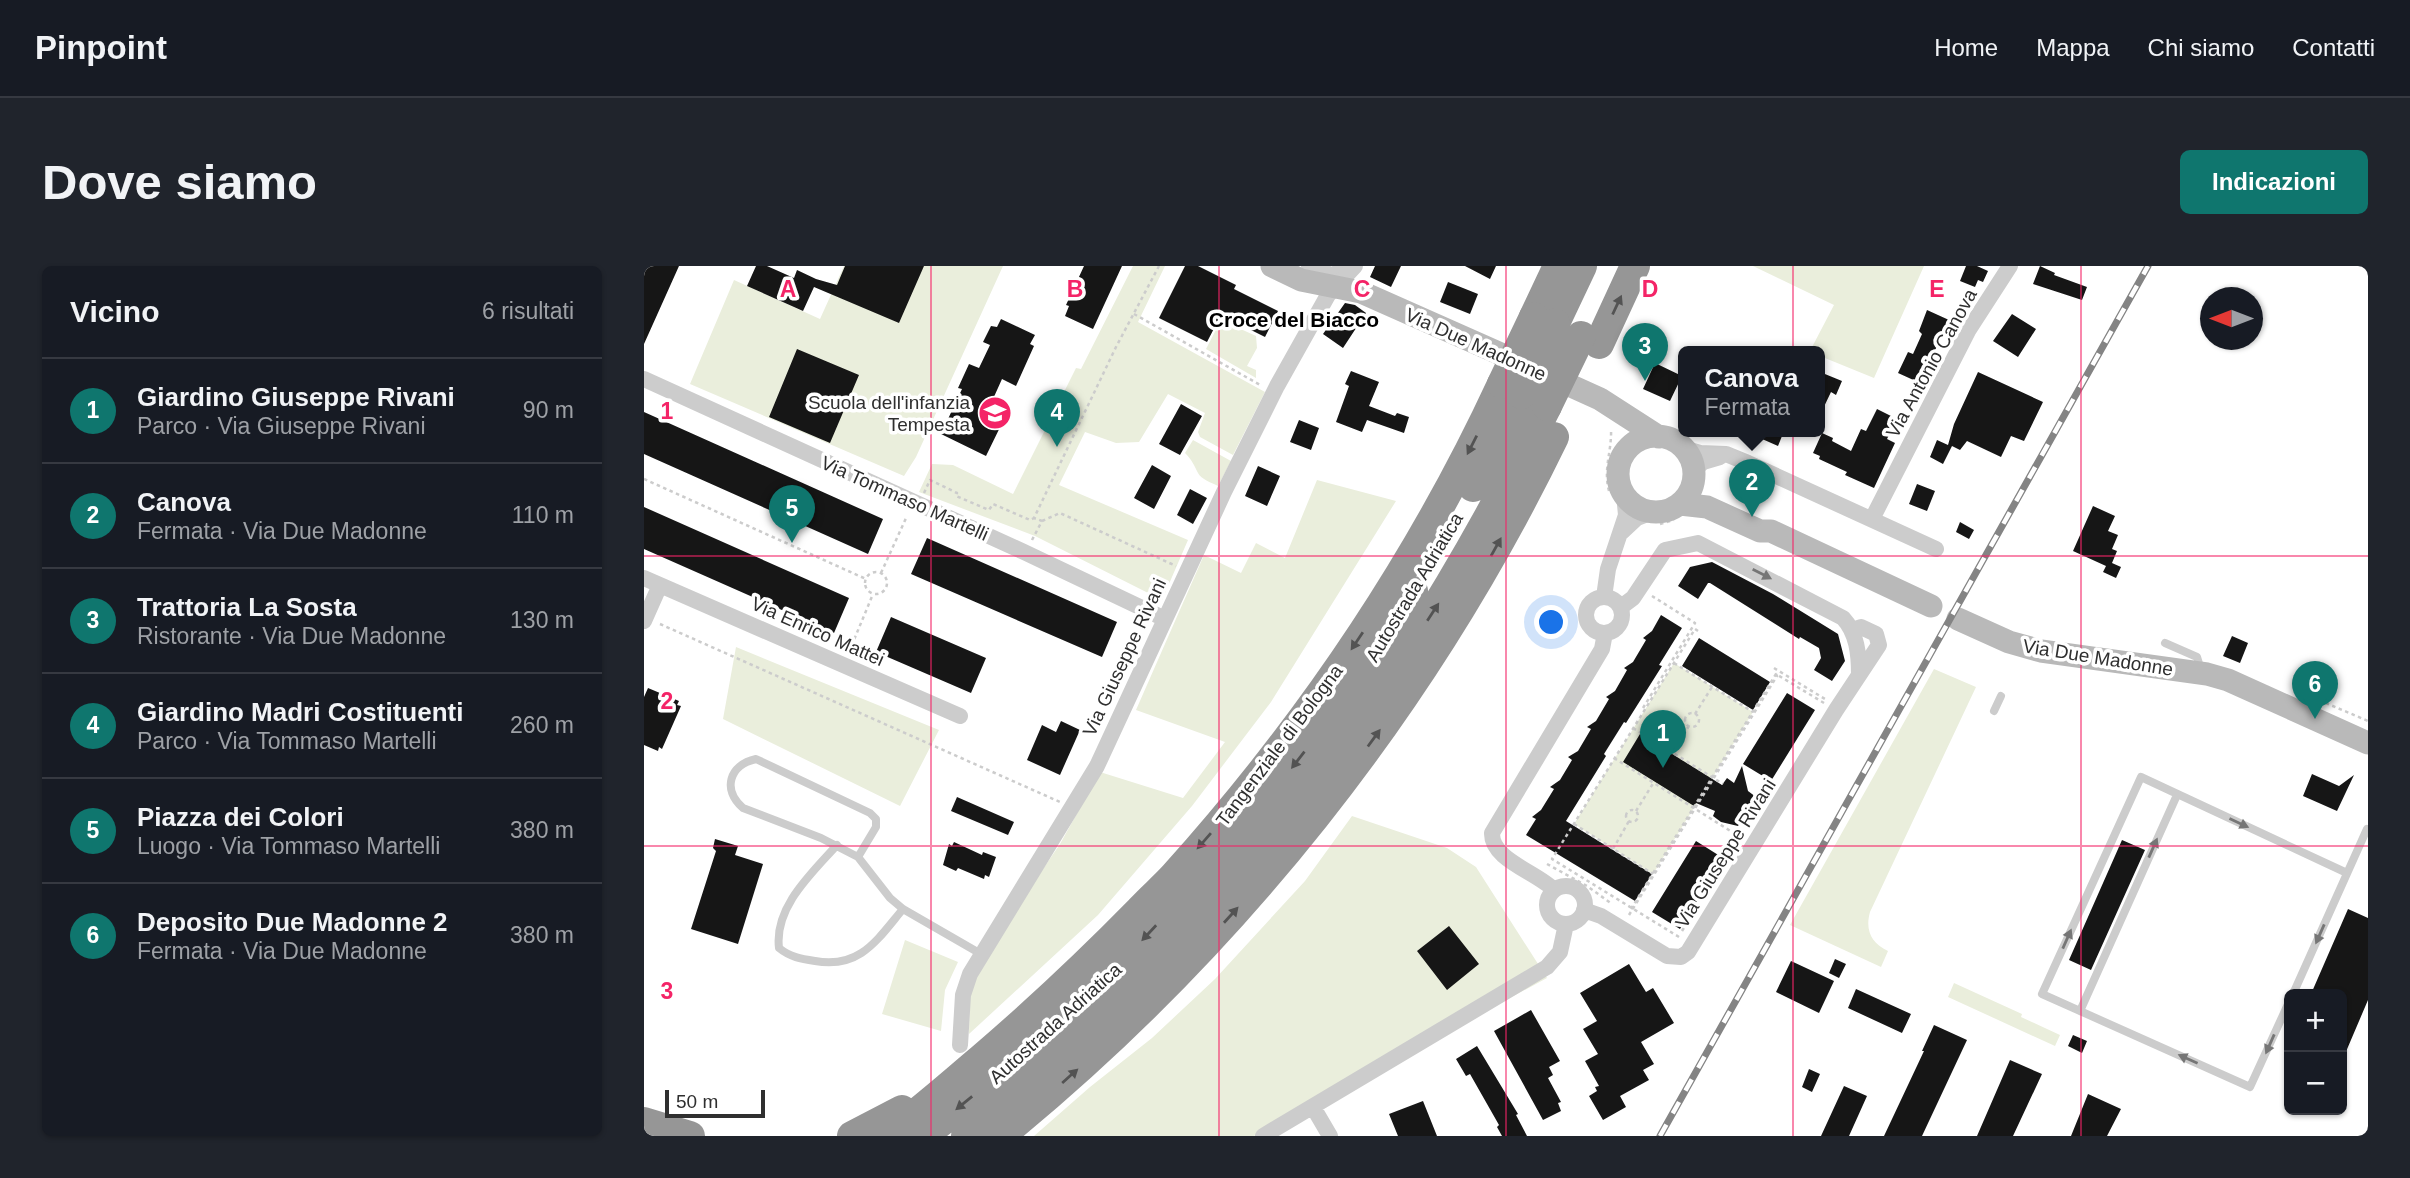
<!DOCTYPE html>
<html lang="it">
<meta charset="utf-8">
<style>
body{margin:0;font-family:Arial,sans-serif;background:#20242c;color:#f1f3f6}
.controls{position:absolute;right:21px;bottom:21px;display:grid;overflow:hidden;border-radius:10px;box-shadow:0 2px 5px #0004}
.controls button{width:63px;height:63px;display:grid;place-items:center;padding:0;border:0;border-bottom:2px solid #363941;background:#171b24;color:#f1f3f6;font:35px sans-serif}
.compass{position:absolute;left:1556px;top:21px;width:63px;height:63px;border-radius:50%;background:#171b24;box-shadow:0 2px 5px #0004;rotate:270deg}
.scale{position:absolute;left:21px;bottom:18px;width:100px;box-sizing:border-box;padding-left:7px;border:4px solid #2f2f2f;border-top:0;font-size:19px;line-height:24px;white-space:nowrap;color:#2f2f2f;-webkit-text-stroke:5px #fff;paint-order:stroke}
.you{position:absolute;left:908px;top:357px;width:24px;height:24px;margin:-18px;border:5px solid #fff;border-radius:50%;background:#1a73e8;box-shadow:0 0 0 10px #1a73e833}
.badge{display:grid;place-items:center;width:46px;height:46px;border-radius:50%;background:#0f766e;color:#fff;font-size:23px;font-weight:700}
.pin{position:absolute;translate:-50% -58px;filter:drop-shadow(0 2px 4px #0008)}
.pin::after{content:'';position:absolute;top:37px;width:24px;height:21px;background:inherit;clip-path:polygon(0 0,100% 0,50% 100%)}
.popup{position:absolute;left:1034px;top:80px;width:147px;height:91px;box-sizing:border-box;display:grid;place-content:center;border-radius:10px;background:#171b24;filter:drop-shadow(0 2px 5px #0005);font-size:23px;white-space:nowrap;color:#9ea1a6}
.popup b{font-size:26px;color:#f1f3f6}
.popup::after{content:'';position:absolute;left:50%;top:100%;margin-left:-14px;border:14px solid transparent;border-top-color:#171b24}
.list{margin:0;padding:0;list-style:none}
h2{display:flex;justify-content:space-between;align-items:center;height:91px;margin:0;padding:0 28px;font-size:30px}
h2 small{font-size:23px;font-weight:400;color:#9ea1a6}
.list li{display:grid;grid-template-columns:46px 1fr auto;gap:21px;align-items:center;box-sizing:border-box;height:105px;padding:0 28px;border-top:2px solid #363941}
.list b{display:block;font-size:26px;white-space:nowrap}
.list p{margin:0;font-size:23px;white-space:nowrap;color:#9ea1a6}
.list em{font-size:23px;font-style:normal;color:#9ea1a6}
.map{position:relative;flex:none;width:1724px;height:870px;overflow:hidden;border-radius:10px}
header{display:flex;align-items:center;gap:42px;box-sizing:border-box;height:98px;padding:0 35px;background:#171b24;border-bottom:2px solid #363941}
header strong{font-size:33px}
nav{display:flex;gap:38px;margin-inline-start:auto;font-size:24px}
.intro{display:flex;align-items:center;justify-content:space-between;box-sizing:border-box;height:168px;padding:0 42px}
h1{margin:0;font-size:49px}
.button{padding:18px 32px;border-radius:10px;background:#0f766e;color:#fff;font-size:24px;font-weight:700}
main{display:flex;gap:42px;padding:0 42px}
aside{flex:1;background:#171b24;border-radius:10px;box-shadow:0 2px 5px #0004}
.map>svg:first-child{display:block}
.green{fill:#eaeedc}
.building{fill:#161616}
.lines{fill:none;stroke-linecap:round;stroke-linejoin:round}
.path{stroke:#ccc;stroke-width:2.5;stroke-dasharray:3.5 3.5;stroke-linecap:butt}
.service{stroke:#ccc;stroke-width:8}
.pedestrian{stroke:#ccc;stroke-width:12}
.minor{stroke:#ccc;stroke-width:16}
.secondary{stroke:#b9b9b9;stroke-width:23}
.motorway{stroke:#969696;stroke-width:30}
.rail-casing{stroke:#848484;stroke-width:7}
.rail{stroke:#fff;stroke-width:4.5;stroke-dasharray:13;stroke-linecap:butt}
.motorway-bridge{stroke:#969696;stroke-width:30}
.oneway{fill:#535353}
.oneway2{fill:#767676}
.grid{fill:none;stroke:#f42467;stroke-width:2;stroke-opacity:0.55}
.labels{text-anchor:middle;stroke-width:7;stroke-linejoin:round;paint-order:stroke}
.street-label{font-size:19px;fill:#2f2f2f;stroke:#fff}
.poi-label{font-size:19px;fill:#2f2f2f;stroke:#fff;text-anchor:end}
.neighbourhood-label{font-size:21px;font-weight:bold;fill:#000;stroke:#fff}
.grid-label{font-size:23px;text-anchor:middle;font-weight:bold;fill:#f42467;stroke:#fff;stroke-width:7;stroke-linejoin:round;paint-order:stroke}
</style>
<header>
<strong>Pinpoint</strong>
<nav><a>Home</a><a>Mappa</a><a>Chi siamo</a><a>Contatti</a></nav>
</header>
<div class="intro"><h1>Dove siamo</h1><a class="button">Indicazioni</a></div>
<main>
<aside>
<h2>Vicino<small>6 risultati</small></h2>
<ul class="list">
<li><span class="badge">1</span><div><b>Giardino Giuseppe Rivani</b><p>Parco · Via Giuseppe Rivani</p></div><em>90 m</em></li>
<li><span class="badge">2</span><div><b>Canova</b><p>Fermata · Via Due Madonne</p></div><em>110 m</em></li>
<li><span class="badge">3</span><div><b>Trattoria La Sosta</b><p>Ristorante · Via Due Madonne</p></div><em>130 m</em></li>
<li><span class="badge">4</span><div><b>Giardino Madri Costituenti</b><p>Parco · Via Tommaso Martelli</p></div><em>260 m</em></li>
<li><span class="badge">5</span><div><b>Piazza dei Colori</b><p>Luogo · Via Tommaso Martelli</p></div><em>380 m</em></li>
<li><span class="badge">6</span><div><b>Deposito Due Madonne 2</b><p>Fermata · Via Due Madonne</p></div><em>380 m</em></li>
</ul>
</aside>
<div class="map">
<svg width="1724" height="870" viewBox="0 0 1724 870">
<rect width="100%" height="100%" fill="#fff"/>
<path class="green" d="M200,0H359L272,191L260,210L46,118L90,14L176,53Z
M489,0H521L494,56L621,126L589,189L556,171L554,166L561,147L524,128L495,176L472,177L441,166L415,219L544,274L518,334L391,270L275,226L288,198L309,199L369,228L432,102L437,103Z
M1109,0H1280L1230,112L1176,90V85H1166L1190,39Z
M577,54L612,70L613,82L603,100L612,104V112L562,83Z
M549,174L587,195L574,220C568,217 557,213 554,207C550,199 548,194 541,187Z
M673,214L752,235L627,436L548,540L454,649L325,768L326,724L347,679L416,578L456,506L539,532L581,476L492,444L560,289L597,307L612,277L641,292Z
M92,381L295,464L256,540L79,453Z
M1030,397L1109,446L1009,608L930,558Z
M1290,403L1332,421L1226,646C1221,664 1227,677 1244,685L1237,701L1146,659Z
M708,550L803,582L832,601L903,712L610,870H390L446,821L508,772L571,713L661,615Z
M261,674L314,696L301,724L297,765L238,748Z
M1310,717L1378,748L1377,751L1416,769L1411,780L1304,731Z"/>
<path class="building" d="M0,0H35L0,78Z
M112,0H123L150,12L153,4L172,13L193,19L201,0H280L255,57L170,21L159,45L103,20Z
M440,0H478L449,63L421,50L425,40L422,39Z
M541,0H554L592,19L590,23L634,45L621,71L577,49L563,76L515,52Z
M731,0H757L747,21L726,11Z
M821,0H852L846,13Z
M1322,0H1333L1344,5L1339,16L1334,14L1331,21L1316,15Z
M1396,0L1411,7L1410,9L1443,21L1438,34L1389,18Z
M804,16L834,28L826,48L796,36Z
M701,37L711,39L722,47L699,82L679,68Z
M1283,44L1305,54L1276,117L1254,107L1264,86L1269,88L1278,68L1275,65Z
M1368,48L1392,63L1374,91L1349,75Z
M357,53L391,69L386,78L390,80L372,120L358,113L349,133L360,138L356,147L362,149L342,190L297,168L318,123L314,122L325,98L335,102L346,79L339,76L347,60L353,61Z
M153,83L215,109L186,177L125,151Z
M1011,97L1038,110L1026,135L999,123Z
M707,105L735,116L725,140L751,150L753,147L765,151L760,167L723,154L718,166L692,156L705,120L701,118Z
M1176,106L1198,115L1192,129L1187,126L1176,149Z
M1334,106L1399,136L1380,175L1367,170L1357,191L1323,175L1316,184L1308,180L1299,198L1286,191L1293,174L1304,179L1310,158Z
M537,138L558,150L536,189L515,178Z
M1233,143L1253,153L1243,173L1251,177L1230,222L1201,209L1203,206L1175,193L1176,190L1169,187L1178,167L1189,172L1188,175L1207,185L1217,163L1222,165Z
M0,146L239,253L224,288L0,188Z
M655,154L675,162L667,184L646,176Z
M1100,165H1140L1134,180Z
M508,199L527,210L510,243L490,232Z
M614,200L636,210L623,240L601,230Z
M1273,218L1291,225L1283,245L1265,238Z
M546,223L563,232L549,258L533,249Z
M1449,240L1471,250L1464,265L1474,269L1468,283L1473,285L1468,297L1477,301L1472,312L1459,306L1462,300L1429,285Z
M0,241L205,332L190,367L0,283Z
M1316,256L1330,264L1325,273L1312,266Z
M283,272L473,356L458,391L267,308Z
M1068,296L1129,328L1194,368L1201,395L1188,415L1170,404L1177,392L1175,382L1156,371L1155,373L1066,317H1064L1054,333L1034,320L1046,301Z
M1017,349L1038,362L1015,399L1018,400L982,457L980,456L960,488L962,490L922,555L1008,608L991,635L882,569L892,553L888,551L897,544L910,523L906,521L916,514L928,494L924,491L934,485L947,463L943,461L952,455L965,433L962,431L971,425L983,404L980,402L989,396L1002,374L999,372L1008,365Z
M247,351L342,392L327,427L232,386Z
M1588,370L1604,377L1596,397L1579,390Z
M1055,372L1126,416L1109,444L1038,400Z
M4,422L35,435L33,439L37,440L18,483L15,481L14,485L0,479V431Z
M1143,427L1171,444L1127,515L1099,498Z
M417,455L436,464L416,509L383,494L398,459L412,466Z
M996,468L1078,519L1083,512L1090,517L1098,500L1104,525L1112,531L1094,560L1077,556L1069,550L1071,545L1052,537L1050,540L979,496Z
M1668,508L1695,520L1710,509L1693,545L1659,530Z
M313,531L370,556L364,569L307,545Z
M71,573L94,580L91,589L119,598L94,678L47,663L72,585L69,582Z
M1478,574L1501,584L1447,704L1425,694Z
M1052,575L1079,592L1036,663L1008,646Z
M310,576L338,589L339,586L352,591L345,611L341,609L340,613L314,602L312,605L299,599L305,578L308,580Z
M1704,643L1724,652V734L1698,795V728H1667Z
M805,660L835,698L803,724L773,685Z
M1191,693L1202,698L1195,712L1185,707Z
M1147,695L1190,715L1175,747L1132,726Z
M985,698L1002,726L1009,722L1030,757L997,776L1010,798L999,804L1005,814L976,830L982,841L959,854L945,830L953,825L951,821L955,820L941,795L954,788L939,763L953,755L936,727Z
M1212,723L1267,748L1258,767L1204,742Z
M887,744L916,795L905,801L909,809L904,812L917,836L914,837L917,845L899,854L850,765Z
M1290,759L1323,774L1278,870H1240L1280,785H1278Z
M1429,769L1443,775L1438,787L1424,780Z
M833,780L874,848L872,849L883,870H858L853,861L855,859L826,808L822,810L812,793Z
M1366,794L1398,808L1369,870H1333Z
M1165,803L1176,808L1168,826L1158,821Z
M1200,820L1223,830L1205,870H1177Z
M1444,828L1477,843L1463,870H1427Z
M779,835L793,870H754L745,848Z"/>
<g class="lines">
<path class="path" d="M490,48L618,120
M0,213L222,313
M965,225C959,203 968,185 967,163
M280,227L286,214L313,227L312,230L345,244L349,238L386,254L390,252
M398,255L416,247L532,300
M1016,258L1030,254
M388,274L398,255L390,252L472,81L515,0
M221 317a11 11 0 1 1 22 0a11 11 0 1 1-22 0Z
M237,307L263,250
M16,358L416,536
M205,386L229,328
M1030,397L1109,446
M1130,402L1181,433
M1656,426L1724,455
M999,442L1051,357L1008,330
M1041 454a7 7 0 1 1 14 0a7 7 0 1 1-14 0Z
M1051,448L1068,421
M989,462L1079,518
M1028,486L1045,460
M970,492L1096,571
M1109,536L1116,540
M982 550a6 6 0 1 1 12 0a6 6 0 1 1-12 0Z
M992,545L1010,516
M930,558L1009,608
M969,583L985,555
M903,598L943,620L968,638
M987,643L1132,408
M985,649L1133,410L1132,408L1180,437
M1038,665L1071,611
M1035,671L908,593L1051,363L1054,365"/>
<path class="service" d="M1521,377L1553,391L1557,404
M1350,445L1357,430
M193,579C168,607 130,641 135,682C146,691 157,693 171,695C216,703 233,674 259,643
M214,591L232,561V553L226,547L112,493C85,499 78,524 99,542L177,572L214,591L246,632L259,643L337,688
M1649,728L1723,563
M1645,736L1606,821L1398,728L1497,511L1703,607
M1436,745L1533,529"/>
<path class="pedestrian" d="M663,0L689,7L699,0"/>
<path class="minor" d="M0,113L380,286L521,353
M1039,182L1056,187L1082,188L1104,197L1292,283
M1049,205L1059,196L1076,191
M1228,253L1324,65L1366,0
M978,266L993,252L1008,246
M0,312L316,450
M942 349a18 18 0 1 1 36 0a18 18 0 1 1-36 0Z
M960,331L964,303L982,249L980,228
M977,341L989,332L1021,284L1054,277L1199,352C1213,367 1215,388 1215,409
M0,355L16,319
M903 639a19 19 0 1 1 38 0a19 19 0 1 1-38 0Z
M910,624C893,606 847,594 848,567L958,383L961,367
M940,644L957,650L1023,690L1037,691L1044,686L1192,444L1235,379L1232,368L1217,361L1208,364
M316,779L319,729L326,708L453,500L580,226L633,120L684,29L711,0
M669,841L686,870
M619,870L903,701L916,686L922,658"/>
<path class="secondary" d="M628,0L657,14L717,26L850,85L956,133L1015,171
M974 208a38 38 0 1 1 76 0a38 38 0 1 1-76 0Z
M1036,238L1063,241L1116,265H1127L1287,340
M1314,353L1365,376L1397,385L1563,408L1584,414L1724,477"/>
<path class="motorway" d="M890,51L914,0
M911,57L938,0
M955,78L991,0
M829,221L877,128
M0,856L46,870
M208,870L258,844
M243,870C276,846 306,819 337,793C393,745 445,696 496,644C507,632 519,622 530,610C662,463 775,297 858,118
M278,870C476,724 641,532 769,325
M322,870C419,791 510,705 594,612C719,472 819,308 903,140
M356,870C588,681 779,441 910,171"/>
<defs>
<path id="rail" d="M1016,870L1504,0"/>
</defs>
<use href="#rail" class="rail-casing"/>
<use href="#rail" class="rail"/>
<path class="motorway-bridge" d="M858,118L890,51
M877,128L911,57
M903,140L937,70"/>
</g>
<defs><path id="oneway-solid" d="M-6-.8H1V-3.2L6.5 0L1 3.2V.8H-6Z" transform="scale(1.75)"/></defs>
<g class="oneway">
<use href="#oneway-solid" transform="translate(973 39) rotate(-65)"/>
<use href="#oneway-solid" transform="translate(828 179) rotate(117)"/>
<use href="#oneway-solid" transform="translate(852 281) rotate(-61)"/>
<use href="#oneway-solid" transform="translate(789 346) rotate(-57)"/>
<use href="#oneway-solid" transform="translate(713 375) rotate(124)"/>
<use href="#oneway-solid" transform="translate(730 472) rotate(-54)"/>
<use href="#oneway-solid" transform="translate(654 494) rotate(128)"/>
<use href="#oneway-solid" transform="translate(560 575) rotate(131)"/>
<use href="#oneway-solid" transform="translate(587 649) rotate(-48)"/>
<use href="#oneway-solid" transform="translate(505 667) rotate(133)"/>
<use href="#oneway-solid" transform="translate(426 810) rotate(-42)"/>
<use href="#oneway-solid" transform="translate(320 837) rotate(141)"/>
</g>
<g class="oneway2">
<use href="#oneway-solid" transform="translate(1118 308) rotate(27)"/>
<use href="#oneway-solid" transform="translate(1595 557) rotate(25)"/>
<use href="#oneway-solid" transform="translate(1509 582) rotate(-66)"/>
<use href="#oneway-solid" transform="translate(1676 668) rotate(114)"/>
<use href="#oneway-solid" transform="translate(1423 673) rotate(-66)"/>
<use href="#oneway-solid" transform="translate(1626 778) rotate(114)"/>
<use href="#oneway-solid" transform="translate(1544 793) rotate(-156)"/>
</g>
<path class="grid" d="M287,0V870M575,0V870M862,0V870M1149,0V870M1437,0V870M0,290H1724M0,580H1724"/>
<defs>
<symbol id="school-disc" viewBox="-11 -11 22 22"><circle r="9.5" fill="#f42467" stroke="#fff"/><path d="M0-5L7-2L0 1L-7-2ZM-4 1L0 2.5L4 1V4Q0 6-4 4Z" fill="#fff"/></symbol>
</defs>
<g fill-rule="evenodd">
<use href="#school-disc" x="332" y="128" width="38" height="38"/>
</g>
<g class="labels">
<g class="street-label">
<text transform="translate(832 78) rotate(24)" y="7">Via Due Madonne</text>
<text transform="translate(1287 97) rotate(-61)" y="7">Via Antonio Canova</text>
<text transform="translate(261 232) rotate(24)" y="7">Via Tommaso Martelli</text>
<text transform="translate(770 321) rotate(-59)" y="7">Autostrada Adriatica</text>
<text transform="translate(174 365) rotate(24)" y="7">Via Enrico Mattei</text>
<text transform="translate(480 391) rotate(-65)" y="7">Via Giuseppe Rivani</text>
<text transform="translate(1454 391) rotate(9)" y="7">Via Due Madonne</text>
<text transform="translate(635 479) rotate(-53)" y="7">Tangenziale di Bologna</text>
<text transform="translate(1081 587) rotate(-58)" y="7">Via Giuseppe Rivani</text>
<text transform="translate(411 757) rotate(-42)" y="7">Autostrada Adriatica</text>
</g>
<g class="poi-label">
<text x="326" y="143">Scuola dell'infanzia<tspan x="326" dy="22">Tempesta</tspan></text>
</g>
<g class="neighbourhood-label">
<text x="650" y="61">Croce del Biacco</text>
</g>
</g>
<g class="grid-label">
<text x="144" y="31">A</text>
<text x="431" y="31">B</text>
<text x="718" y="31">C</text>
<text x="1006" y="31">D</text>
<text x="1293" y="31">E</text>
<text x="23" y="153">1</text>
<text x="23" y="443">2</text>
<text x="23" y="733">3</text>
</g>
</svg>
<div class="controls">
<button>+</button>
<button>−</button>
</div>
<svg class="compass" viewBox="-18 -18 36 36"><path d="M0-13l5 13h-10z" fill="#e53935"/><path d="M0 13l5-13h-10z" fill="#9ea1a6"/></svg>
<div class="scale">50 m</div>
<div class="you"></div>
<div class="pin badge" style="left:1019px;top:502px">1</div>
<div class="pin badge" style="left:1108px;top:251px">2</div>
<div class="popup"><b>Canova</b>Fermata</div>
<div class="pin badge" style="left:1001px;top:115px">3</div>
<div class="pin badge" style="left:413px;top:181px">4</div>
<div class="pin badge" style="left:148px;top:277px">5</div>
<div class="pin badge" style="left:1671px;top:453px">6</div>
</div>
</main>
